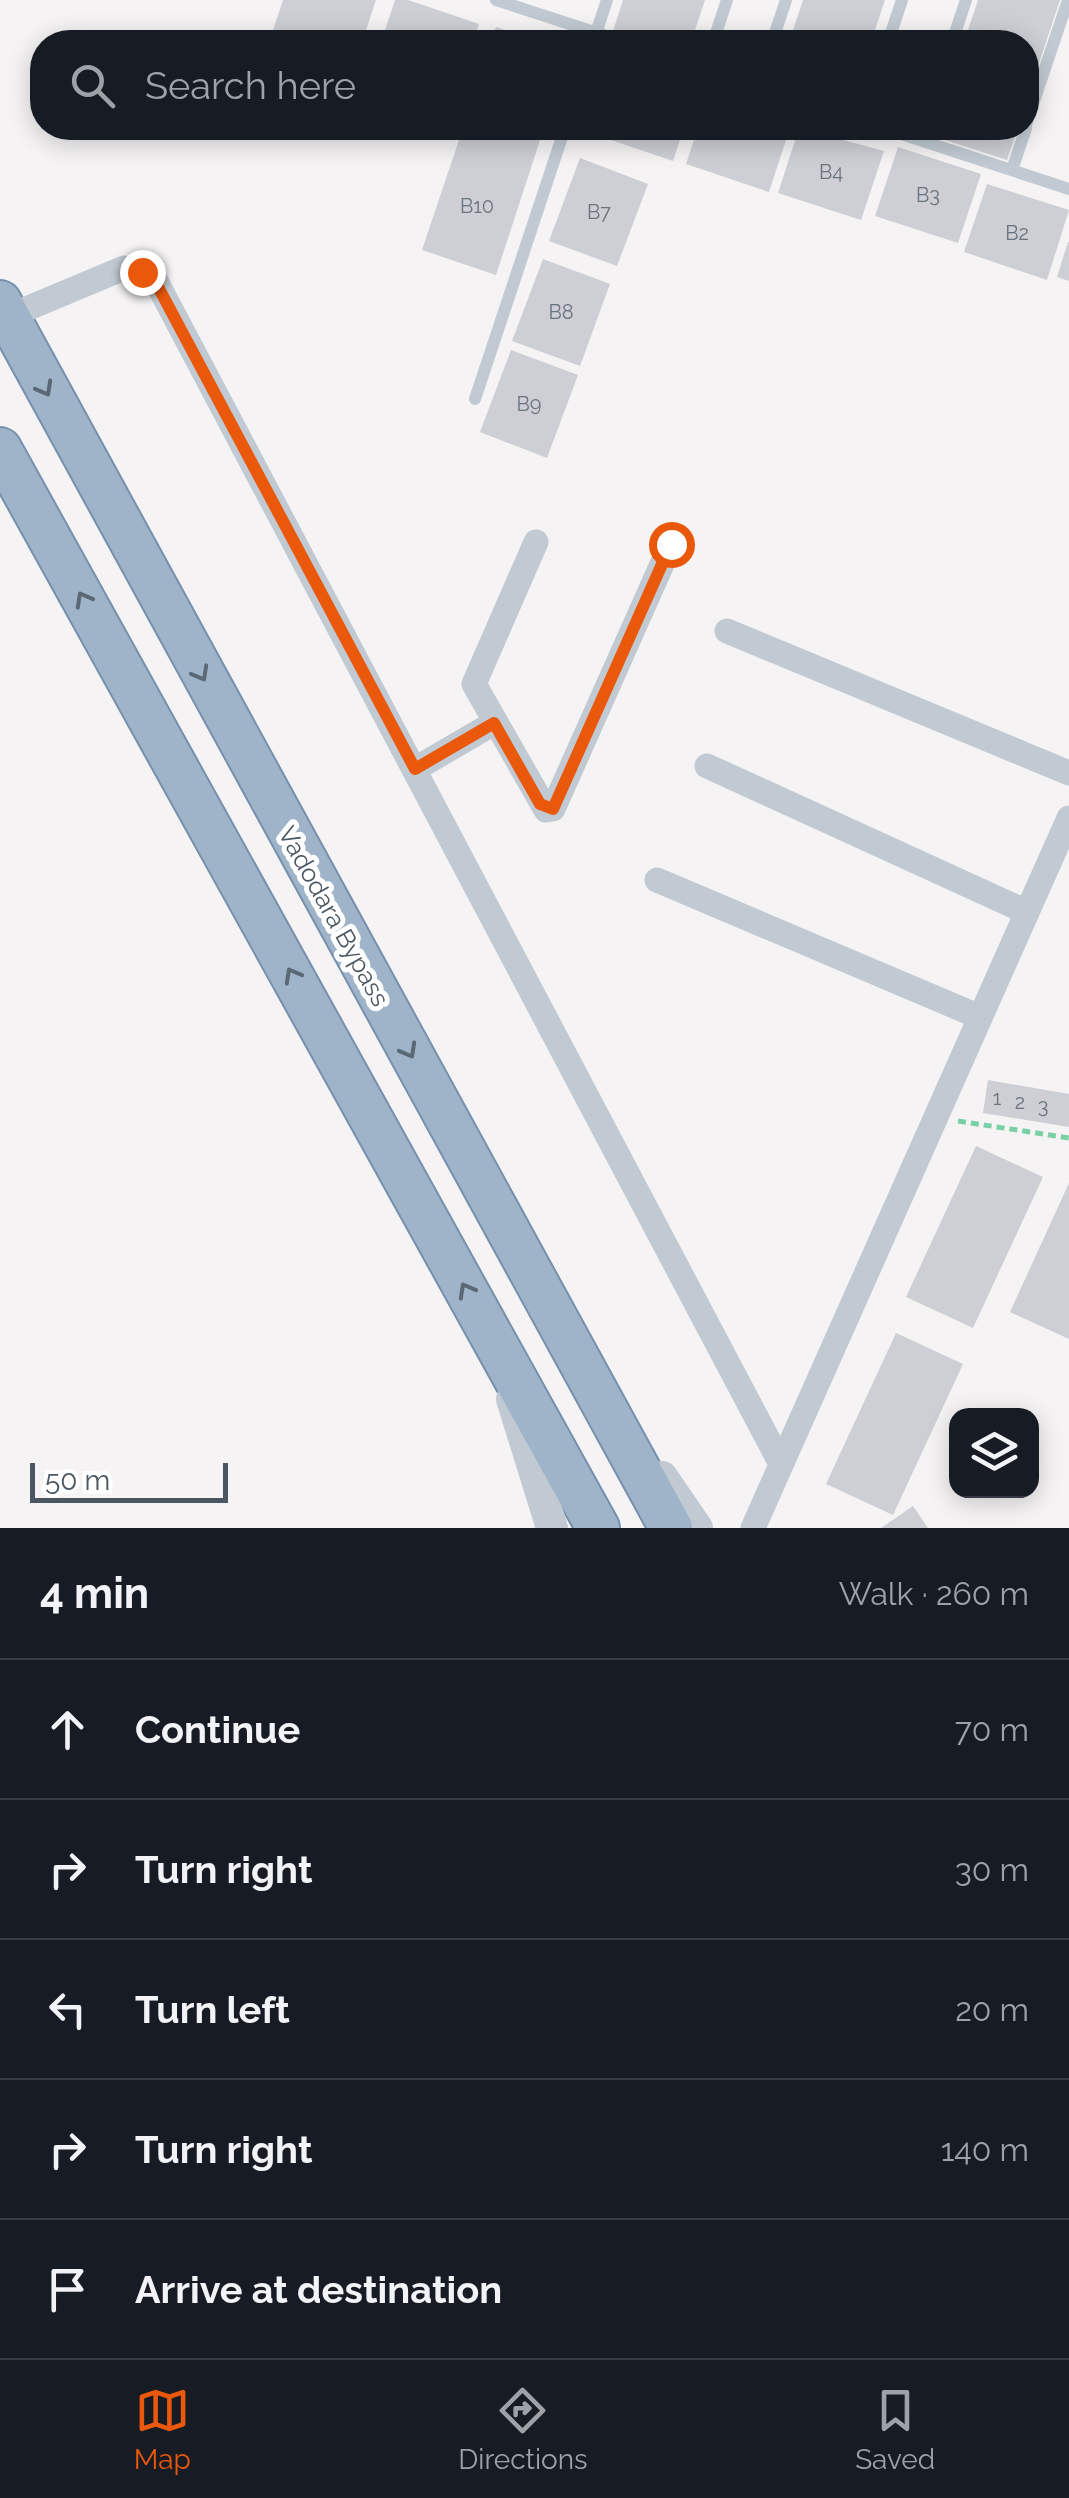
<!DOCTYPE html>
<meta charset="utf-8">
<style>
body{margin:0;font-family:Raleway,sans-serif;background:#242831;color:#f1f3f6}
.controls{position:absolute;right:30px;bottom:30px;display:grid;overflow:hidden;border-radius:20px;box-shadow:0 5px 25px #0003}
.controls button{width:90px;height:90px;display:grid;place-items:center;padding:0;border:0;border-bottom:2px solid #363941;background:#171b24;color:#f1f3f6;font:50px sans-serif}
.scale{position:absolute;left:30px;bottom:25px;width:198px;box-sizing:border-box;padding-left:10px;border:5px solid #4a5661;border-top:0;font-size:28px;line-height:35px;white-space:nowrap;color:#4a5661;-webkit-text-stroke:8px #fff;paint-order:stroke}
.stop{position:absolute;width:30px;height:30px;margin:-22px;border:8px solid #ea580c;border-radius:50%;background:#fff}
.stop.end{background:#ea580c;border-color:#fff;box-shadow:0 2px 10px #0008}
.list{margin:0;padding:0;list-style:none}
h2{display:flex;justify-content:space-between;align-items:center;height:130px;margin:0;padding:0 40px;font-size:42px}
h2 small{font-size:32px;font-weight:400;color:#9ea1a6}
.list li{display:grid;grid-template-columns:65px 1fr auto;gap:30px;align-items:center;box-sizing:border-box;height:140px;padding:0 40px;border-top:2px solid #363941}
.list b{display:block;font-size:38px;white-space:nowrap}
.list em{font-size:32px;font-style:normal;color:#9ea1a6}
.icon{flex:none;width:55px;height:55px;fill:none;stroke:currentColor;stroke-width:2;stroke-linecap:round;stroke-linejoin:round}
.map{position:relative;flex:none;width:1069px;height:1528px;overflow:hidden}
.search{position:absolute;background:#171b24;box-shadow:0 5px 25px #0003;left:30px;right:30px;top:30px;height:110px;display:flex;align-items:center;gap:25px;box-sizing:border-box;padding:0 35px;border-radius:40px;color:#9ea1a6;font-size:38px}
.sheet{height:830px;background:#171b24}
nav{display:flex;justify-content:space-around;align-items:center;box-sizing:border-box;height:140px;border-top:2px solid #363941;background:#171b24;font-size:28px;color:#9ea1a6}
nav a{display:grid;justify-items:center;gap:5px}
nav .on{color:#ea580c}
.map>svg:first-child{display:block}
.building{fill:#cdcfd5}
.lines{fill:none;stroke-linecap:round;stroke-linejoin:round}
.trunk-casing{stroke:#7690ad;stroke-width:46}
.path{stroke:#7ad0a6;stroke-width:5;stroke-dasharray:8 5;stroke-linecap:butt}
.service{stroke:#c1cad2;stroke-width:12}
.minor{stroke:#c1cad2;stroke-width:25}
.tertiary{stroke:#c1cad2;stroke-width:32}
.trunk{stroke:#9fb4c9;stroke-width:42}
.oneway{stroke:#5b6976}
.route{stroke:#ea580c;stroke-width:12}
.labels{text-anchor:middle;stroke-width:10;stroke-linejoin:round;paint-order:stroke}
.number-label{font-size:20px;fill:#6b747e}
.street-label{font-size:25px;fill:#4a5661;stroke:#fff}
</style>
<div class="map">
<svg width="1069" height="1528" viewBox="0 0 1069 1528">
<rect width="100%" height="100%" fill="#f5f3f3"/>
<path class="building" d="M283,0H376L362,42H292L271,36Z
M395,0H408L479,24L473,42H381Z
M623,0H705L691,42H647L613,31Z
M803,0H885L871,42H789Z
M978,0H1060L1027,99L1026,42H964Z
M496,27L540,42H490Z
M463,128H544L496,275L422,250Z
M591,128H684L673,161L590,133Z
M698,128H790L769,192L686,164Z
M799,128L884,151L861,220L778,193Z
M936,128H1018L1007,160L933,136Z
M898,147L981,174L958,243L875,216Z
M580,158L648,184L617,266L549,241Z
M987,184L1069,210L1047,280L964,252Z
M1068,242H1069V281L1057,277Z
M543,259L610,284L580,366L512,341Z
M511,350L578,375L547,458L480,432Z
M988,1080L1069,1094V1127L983,1113Z
M976,1146L1043,1177L973,1328L906,1297Z
M1069,1183V1339L1010,1312Z
M896,1333L963,1364L893,1515L826,1484Z
M913,1506L928,1528H881Z"/>
<g class="lines">
<defs>
<path id="trunk" d="M0,302L671,1528
M0,449L598,1528"/>
</defs>
<use href="#trunk" class="trunk-casing"/>
<path class="path" d="M958,1121L1069,1138"/>
<path class="service" d="M496,0L625,42
M593,42L607,0
M713,42L727,0
M772,42L786,0
M888,42L902,0
M952,42L966,0
M1026,125L1068,0
M883,128L1069,189
M1012,170L1026,128
M475,399L565,128"/>
<path class="minor" d="M7,317L124,268L142,271L157,283L781,1464
M536,542L474,684L546,810L553,809L671,544
M727,631L1069,773
M707,766L1027,912
M415,769L494,723
M657,880L980,1017
M753,1528L1069,818"/>
<path class="tertiary" d="M512,1399L552,1528
M662,1477L697,1528"/>
<use href="#trunk" class="trunk"/>
</g>
<defs><path id="oneway-chevron" d="M-2-3.5L2.5 0L-2 3.5" fill="none" stroke-width="1.6" stroke-linecap="round" stroke-linejoin="round" transform="scale(2.5)"/></defs>
<g class="oneway">
<use href="#oneway-chevron" transform="translate(45 389) rotate(61)"/>
<use href="#oneway-chevron" transform="translate(83 599) rotate(-119)"/>
<use href="#oneway-chevron" transform="translate(201 674) rotate(61)"/>
<use href="#oneway-chevron" transform="translate(292 975) rotate(-119)"/>
<use href="#oneway-chevron" transform="translate(409 1051) rotate(61)"/>
<use href="#oneway-chevron" transform="translate(466 1290) rotate(-119)"/>
</g>
<g class="lines">
<path class="route" d="M142,272L156,283L415,769L494,723L540,804L553,809L671,544"/>
</g>
<g class="labels">
<g class="number-label">
<text x="831" y="179">B4</text>
<text x="928" y="202">B3</text>
<text x="477" y="213">B10</text>
<text x="599" y="219">B7</text>
<text x="1017" y="240">B2</text>
<text x="561" y="319">B8</text>
<text x="529" y="411">B9</text>
<text x="997" y="1105">1</text>
<text x="1020" y="1109">2</text>
<text x="1043" y="1113">3</text>
</g>
<g class="street-label">
<text transform="translate(334 916) rotate(61)" y="9">Vadodara Bypass</text>
</g>
</g>
</svg>
<div class="controls">
<button><svg class="icon" aria-label="layers" viewBox="0 0 24 24"><path d="M12 4l9 5-9 5-9-5zM3 14l9 5 9-5"/></svg></button>
</div>
<div class="scale">50 m</div>
<div class="stop" style="left:671px;top:544px"></div>
<div class="stop end" style="left:142px;top:272px"></div>
<div class="search"><svg class="icon" aria-label="search" viewBox="0 0 24 24"><circle cx="10" cy="10" r="6"/><path d="M15 15l6 6"/></svg>Search here</div>
</div>
<section class="sheet">
<h2>4 min<small>Walk · 260 m</small></h2>
<ul class="list">
<li><svg class="icon" aria-label="ahead" viewBox="0 0 24 24"><path d="M12 20V5M6 11l6-6 6 6"/></svg><div><b>Continue</b></div><em>70 m</em></li>
<li><svg class="icon" aria-label="right" viewBox="0 0 24 24"><path d="M7 20v-9h11M14 6l5 5-5 5"/></svg><div><b>Turn right</b></div><em>30 m</em></li>
<li><svg class="icon" aria-label="left" viewBox="0 0 24 24"><path d="M17 20v-9H6M10 6l-5 5 5 5"/></svg><div><b>Turn left</b></div><em>20 m</em></li>
<li><svg class="icon" aria-label="right" viewBox="0 0 24 24"><path d="M7 20v-9h11M14 6l5 5-5 5"/></svg><div><b>Turn right</b></div><em>140 m</em></li>
<li><svg class="icon" aria-label="arrive" viewBox="0 0 24 24"><path d="M6 21V4h12l-3 4 3 4H6"/></svg><div><b>Arrive at destination</b></div></li>
</ul>
</section>
<nav>
<a class="on"><svg class="icon" aria-label="map" viewBox="0 0 24 24"><path d="M3 6l6-2 6 2 6-2v14l-6 2-6-2-6 2zM9 4v14M15 6v14"/></svg>Map</a>
<a><svg class="icon" aria-label="directions" viewBox="0 0 24 24"><path d="M12 3l9 9-9 9-9-9zM9 14v-3h6M13 9l2 2-2 2"/></svg>Directions</a>
<a><svg class="icon" aria-label="saved" viewBox="0 0 24 24"><path d="M7 4h10v16l-5-4-5 4z"/></svg>Saved</a>
</nav>
